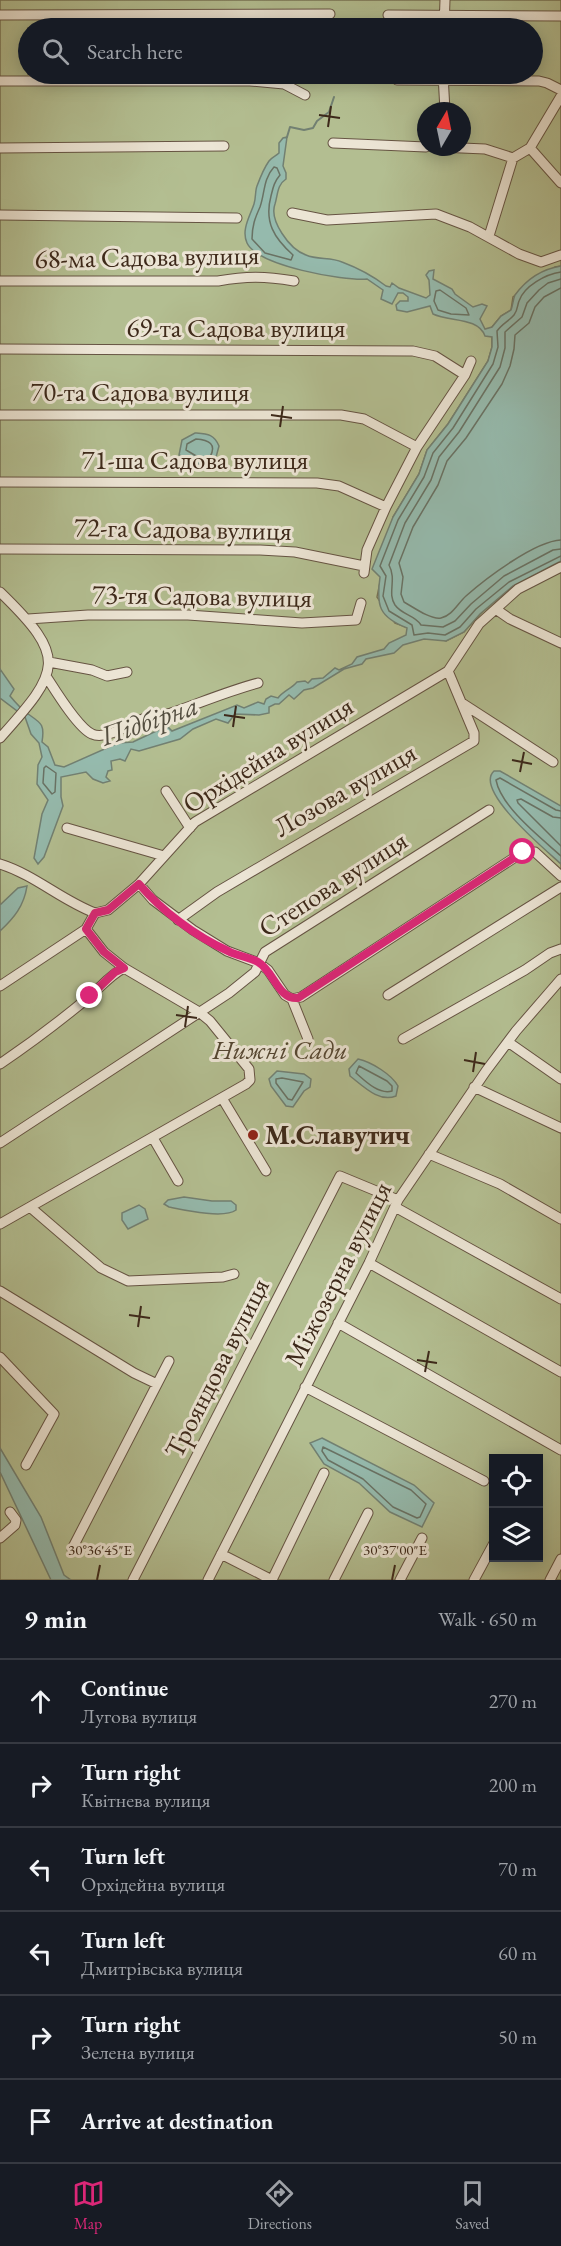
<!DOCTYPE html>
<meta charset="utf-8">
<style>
body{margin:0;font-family:"EB Garamond",serif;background:#242831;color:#f1f3f6}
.controls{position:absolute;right:18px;bottom:18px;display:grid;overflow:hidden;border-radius:0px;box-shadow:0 3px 15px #0003}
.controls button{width:54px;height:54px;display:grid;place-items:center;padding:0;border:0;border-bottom:2px solid #363941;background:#171b24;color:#f1f3f6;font:30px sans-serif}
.compass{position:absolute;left:417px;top:102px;width:54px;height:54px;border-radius:50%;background:#171b24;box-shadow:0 3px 15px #0003;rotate:9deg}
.stop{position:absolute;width:18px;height:18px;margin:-14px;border:4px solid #db2777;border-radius:50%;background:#fff}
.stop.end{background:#db2777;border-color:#fff;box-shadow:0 2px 6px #0008}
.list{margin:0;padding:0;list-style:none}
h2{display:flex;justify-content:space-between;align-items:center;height:78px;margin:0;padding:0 24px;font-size:26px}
h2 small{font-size:20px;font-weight:400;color:#9ea1a6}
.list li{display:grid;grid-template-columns:39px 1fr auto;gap:18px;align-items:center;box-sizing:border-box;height:84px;padding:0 24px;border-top:2px solid #363941}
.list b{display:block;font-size:22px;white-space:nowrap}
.list p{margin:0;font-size:20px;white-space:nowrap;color:#9ea1a6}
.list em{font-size:20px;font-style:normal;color:#9ea1a6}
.icon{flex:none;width:33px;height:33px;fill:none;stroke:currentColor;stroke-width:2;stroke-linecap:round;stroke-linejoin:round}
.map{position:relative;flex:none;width:561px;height:1580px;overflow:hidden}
.search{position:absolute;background:#171b24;box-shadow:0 3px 15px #0003;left:18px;right:18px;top:18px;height:66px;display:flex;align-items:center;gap:15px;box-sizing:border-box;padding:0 21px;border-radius:33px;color:#9ea1a6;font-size:22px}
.sheet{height:582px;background:#171b24}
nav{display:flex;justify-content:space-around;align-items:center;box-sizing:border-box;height:84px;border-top:2px solid #363941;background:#171b24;font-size:16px;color:#9ea1a6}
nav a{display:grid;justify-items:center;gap:3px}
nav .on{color:#db2777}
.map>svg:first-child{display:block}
.green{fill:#b3be91;stroke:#787456;stroke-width:1.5;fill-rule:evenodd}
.water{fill:#95baad;stroke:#728072;stroke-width:1.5}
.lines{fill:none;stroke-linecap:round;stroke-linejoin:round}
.shore{stroke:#697264;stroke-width:1.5}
.stream{stroke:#728072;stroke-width:2}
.minor-casing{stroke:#665443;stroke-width:11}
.minor{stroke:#ece5d5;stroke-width:9}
.route{stroke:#db2777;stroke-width:8}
.ticks{fill:none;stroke:#3d291a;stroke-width:2}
.poi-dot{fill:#8f2418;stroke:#ece5d5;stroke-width:2}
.labels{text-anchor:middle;stroke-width:6;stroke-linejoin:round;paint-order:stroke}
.street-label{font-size:27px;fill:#3d291a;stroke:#ece5d5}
.park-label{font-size:27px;font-style:italic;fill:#554732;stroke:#ece5d5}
.poi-label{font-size:27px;font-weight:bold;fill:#3d291a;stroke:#ece5d5;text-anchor:start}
.water-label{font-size:28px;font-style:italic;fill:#534d3f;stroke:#ece5d5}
.ticks-label{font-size:15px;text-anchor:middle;fill:#3d291a;stroke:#ece5d5;stroke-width:6;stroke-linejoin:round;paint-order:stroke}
</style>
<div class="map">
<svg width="561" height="1580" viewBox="0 0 561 1580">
<rect width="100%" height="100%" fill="#e1d7be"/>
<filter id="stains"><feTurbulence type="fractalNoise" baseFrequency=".00333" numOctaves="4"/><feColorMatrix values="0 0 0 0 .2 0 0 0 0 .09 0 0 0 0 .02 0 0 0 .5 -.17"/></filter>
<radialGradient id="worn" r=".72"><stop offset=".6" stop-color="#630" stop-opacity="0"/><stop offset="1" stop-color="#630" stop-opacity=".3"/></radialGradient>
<path class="green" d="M0,0H561V266L555,267L513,297L511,310L501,316L492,327V347L488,361L448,424L427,450L419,474L393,517L377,597L395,623L446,641L464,632L480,614L513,586L561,561V1580H0ZM28,28H532V74H28ZM426,111H462V147H426ZM494,1458H538V1558H494Z"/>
<path class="water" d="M287,137L283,166L286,173V179C277,185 278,194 275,204C269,220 289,249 306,255C317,260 331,257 342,262C358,268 373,276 386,286L390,287L392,283L399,288L426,298L430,295L429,280L426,275L429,271L434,270L433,279L452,289L455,294L473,307L482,304L487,306L480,319L485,329L492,327L501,316L511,310C513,305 513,299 515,295C526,280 542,269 561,266V561L513,586L480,614L464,632L446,641L424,639L403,645L394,653L366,659L362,664L344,669L313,688L304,690L294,699L289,695L279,704H275L269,707V713L259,715L235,714L228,723L216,719L193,729L180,739L139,751L131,749L125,761L120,759L111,761L112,770L108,771L106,777L110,781L103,783L93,779L86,772L61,777V797L63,806L44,857L38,864L34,858L42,814L48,800L37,784L38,765L42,757L39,743L31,734L25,717L0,698V669L14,689L10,696C15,702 21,709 28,714C41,723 45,724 42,742L48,747L55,765L64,767L118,743L133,742L167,726L172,731L237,705L244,708L258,702L264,704L266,699L271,696L278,698C283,691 291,689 297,682L305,681L308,683L312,679L323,678L335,668L339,670L352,664L357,657L384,649L389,643L406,635L407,628C379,617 376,606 380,577L372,569L393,517L419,474L427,450L448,424L488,361L492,347V337L485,336C478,317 450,322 433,314L430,306L407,312L397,310L396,305L400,301H408V297L403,293H398L392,304L381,299L383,290L367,279C343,281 258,266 247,243C241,230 250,216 254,204C256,198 255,191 257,186C260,178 264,168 269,161C272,157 276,156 279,153V143L283,138Z
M195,433C208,434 214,434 219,446L215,461L201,468L196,461L179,455L182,440Z
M494,771H500L561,806V864C547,851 473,790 494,771Z
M27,886C24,906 14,918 0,931V905L18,888Z
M358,1059C372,1062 392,1075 398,1086L396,1096C379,1103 363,1086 350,1076L349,1069Z
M277,1071L304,1074L311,1079L310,1087L304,1091L293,1107L286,1106L271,1086L269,1079Z
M184,1197L212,1201H231L236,1205V1210C224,1219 184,1210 169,1207L164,1204L168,1200Z
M139,1205L145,1209L148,1219L128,1229L122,1220V1213Z
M322,1438L414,1485L434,1503L422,1527L390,1512L359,1483L324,1464L310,1443Z
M0,1448L41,1517L64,1575L71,1580H51L0,1472Z"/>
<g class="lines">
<path class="shore" d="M274,167L277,168L280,175C274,182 273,188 271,196C264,222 274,238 293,255L291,260L265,253L252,239C252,226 255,218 260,207C265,193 263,179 274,167Z
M561,272C546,274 524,286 519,301C517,306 518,310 514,315C509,321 502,324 497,331L498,347L493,364L453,428L433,453L424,477L398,520L380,566L386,576L383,596L389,611L412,625L414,635L428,633L445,635L460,627L476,609L509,582L561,556
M561,279L548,283L539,290L527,303L522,317L505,332V348L500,367L459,432L439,457L431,480L405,523L389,565C397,580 387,593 395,605C402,615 415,615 421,625L443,627L455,621L471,604L504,576L553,550L561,549
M561,288L544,297L535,307L529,323L515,335L514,349L510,366L502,384L466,438L447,461L438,485L413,527L399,563L403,577L401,594L404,602C413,607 431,620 441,618C452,616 458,603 466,596C485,579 535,541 561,540
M440,290L466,308L469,315L451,314L438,310L434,301L436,291Z
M196,439C209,440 217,444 210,457L203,460L186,450L187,444Z
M46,766L56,773L55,792L52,794L43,783L44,768Z
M561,811L556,810L500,778L496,780C501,807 541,838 561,856
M561,818L553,817L521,799L517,800L518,803L561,846
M359,1066L387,1081L392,1086V1091C379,1095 365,1081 356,1073Z
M282,1078L303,1082L292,1100L288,1099L276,1083V1079Z
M323,1447L411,1490L426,1504L420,1517L417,1518L393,1507L363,1479L328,1460L322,1451Z"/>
<path class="stream" d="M287,137L290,127L304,130L313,128L317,121L329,112L334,97"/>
<defs>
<path id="minor" d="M0,15L330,14
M388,15L561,16
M444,28L445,0
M443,74L445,111
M397,80L539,81L547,83L561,90
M0,81H250L284,84L305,95
M333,143L426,147
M439,147L485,149L513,158
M0,148L224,146
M530,148L561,183
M292,213L327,220L436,214L470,227L519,254L541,262L561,255
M0,215L237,218
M489,236L513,158L530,148L561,96
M0,281H218C246,276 265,276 294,281
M0,349L413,351L435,356L465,375
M0,415H341L364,419L417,447
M0,482L317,483L339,486L386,507
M0,549L260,550L295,552L364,566
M364,573L367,550L386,507L417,447L465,375L471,361
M0,592C68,658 61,670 0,738
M497,610L510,619L561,643
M28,619L88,615H188L302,623L356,620L361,603
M49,662L92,670L107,676L127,672
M46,676C55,690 78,728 92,734C107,741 133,721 148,717C156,715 164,715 171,713C200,703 228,691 258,683
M462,703L553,762
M166,791L190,828
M67,828L164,856
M0,864C35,875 61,900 95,913
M139,884L153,900L193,930L227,951L259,963L268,970L285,995L292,999L308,1039
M95,913L108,910L139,884L195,822L448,671L479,624L518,589L561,567
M178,920L217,892L474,741V733L448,671
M0,986L86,929L95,913
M388,995L561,887
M292,999L301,997L523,852H535L561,876
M403,1039L525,970L550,953L561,949
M508,1042L561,1079
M0,1064C31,1043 60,1021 89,997C101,987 110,975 124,968
M474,1087L561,1128
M222,1098L266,1171
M153,1138L178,1181
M0,1143L229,993L255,972L265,952L489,810
M429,1154L500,1184L561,1219
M30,1207L101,1268L128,1281L223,1277L234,1274
M395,1207L561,1299
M0,1224L246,1084L250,1080L249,1069L210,1021L199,1012L124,968L104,952L86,929
M369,1263L561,1372
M0,1291L134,1373L157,1384
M338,1323L561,1450
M0,1357L54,1414L26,1465
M305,1387L484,1481
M0,1538L15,1525L16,1520L10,1512
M72,1549L169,1361
M221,1554L272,1580
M133,1580L340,1176L398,1200
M208,1580L369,1263L398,1200L486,1071L516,1031L561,979
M272,1580L324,1473
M334,1580L368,1513
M400,1580L422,1538
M474,1580L494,1543
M550,1580L561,1559"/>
</defs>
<use href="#minor" class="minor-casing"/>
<use href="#minor" class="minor"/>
</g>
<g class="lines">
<path class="route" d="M90,996L115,972L124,968L104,952L86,929L95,913L108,910L139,884C162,911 195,936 228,951C237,956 249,957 258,962C274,971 278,1000 298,998L523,852"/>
</g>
<path class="ticks" d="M319,115L340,118M328,127L331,106M271,415L292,418M280,427L283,406M224,715L245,718M233,727L236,706M512,760L532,764M520,772L524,752M176,1015L197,1018M185,1027L188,1006M464,1060L485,1064M473,1072L476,1052M129,1315L150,1318M138,1327L141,1306M417,1360L437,1363M425,1372L429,1351M97,1580L100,1565M392,1580L395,1565"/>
<circle class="poi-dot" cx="253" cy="1135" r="6"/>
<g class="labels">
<g class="street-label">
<text transform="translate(147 257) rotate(-1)" y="9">68-ма Садова вулиця</text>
<text x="236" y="337">69-та Садова вулиця</text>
<text x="140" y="401">70-та Садова вулиця</text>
<text x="195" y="469">71-ша Садова вулиця</text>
<text transform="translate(183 529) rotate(1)" y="9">72-га Садова вулиця</text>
<text transform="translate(202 596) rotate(1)" y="9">73-тя Садова вулиця</text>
<text transform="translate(268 755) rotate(-32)" y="9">Орхідейна вулиця</text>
<text transform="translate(345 790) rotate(-30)" y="9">Лозова вулиця</text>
<text transform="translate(333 884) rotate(-33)" y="9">Степова вулиця</text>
<text transform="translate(338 1274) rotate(-63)" y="9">Міжозерна вулиця</text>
<text transform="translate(217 1368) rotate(-63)" y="9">Трояндова вулиця</text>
</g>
<g class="park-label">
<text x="280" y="1059">Нижні Сади</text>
</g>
<g class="poi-label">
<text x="265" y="1144">М.Славутич</text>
</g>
<g class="water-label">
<text transform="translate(149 720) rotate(-19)" y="10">Підбірна</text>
</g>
</g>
<g class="ticks-label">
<text x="100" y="1555">30°36'45"E</text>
<text x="395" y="1555">30°37'00"E</text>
</g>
<rect width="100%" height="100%" filter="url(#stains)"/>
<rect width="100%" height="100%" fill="url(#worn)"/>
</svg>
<div class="controls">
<button><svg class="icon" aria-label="locate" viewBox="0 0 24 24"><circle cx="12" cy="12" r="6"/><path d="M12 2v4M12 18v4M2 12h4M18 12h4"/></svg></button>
<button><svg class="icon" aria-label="layers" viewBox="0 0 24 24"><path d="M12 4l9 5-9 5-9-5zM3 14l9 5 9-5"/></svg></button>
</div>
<svg class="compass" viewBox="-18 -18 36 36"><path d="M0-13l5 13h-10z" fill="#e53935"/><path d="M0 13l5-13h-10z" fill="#9ea1a6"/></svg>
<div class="stop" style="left:523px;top:852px"></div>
<div class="stop end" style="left:90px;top:996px"></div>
<div class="search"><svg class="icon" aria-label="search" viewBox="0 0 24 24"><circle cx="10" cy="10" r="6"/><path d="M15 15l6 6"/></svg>Search here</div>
</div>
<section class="sheet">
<h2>9 min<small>Walk · 650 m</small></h2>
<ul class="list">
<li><svg class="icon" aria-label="ahead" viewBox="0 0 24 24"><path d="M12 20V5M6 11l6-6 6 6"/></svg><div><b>Continue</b><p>Лугова вулиця</p></div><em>270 m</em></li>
<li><svg class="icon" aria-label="right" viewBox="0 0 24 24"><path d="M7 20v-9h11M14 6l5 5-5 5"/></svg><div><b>Turn right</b><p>Квітнева вулиця</p></div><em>200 m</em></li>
<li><svg class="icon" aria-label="left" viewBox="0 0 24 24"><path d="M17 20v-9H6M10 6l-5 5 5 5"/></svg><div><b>Turn left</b><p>Орхідейна вулиця</p></div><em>70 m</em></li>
<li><svg class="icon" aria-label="left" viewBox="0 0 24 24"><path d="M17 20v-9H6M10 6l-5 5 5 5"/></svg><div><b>Turn left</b><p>Дмитрівська вулиця</p></div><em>60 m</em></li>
<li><svg class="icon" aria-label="right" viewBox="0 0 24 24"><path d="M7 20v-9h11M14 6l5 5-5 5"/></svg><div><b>Turn right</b><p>Зелена вулиця</p></div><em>50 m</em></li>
<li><svg class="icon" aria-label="arrive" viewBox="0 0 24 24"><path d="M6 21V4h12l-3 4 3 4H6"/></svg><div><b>Arrive at destination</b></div></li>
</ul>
</section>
<nav>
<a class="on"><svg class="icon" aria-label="map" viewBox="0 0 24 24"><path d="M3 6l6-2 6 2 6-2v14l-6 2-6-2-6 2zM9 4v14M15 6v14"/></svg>Map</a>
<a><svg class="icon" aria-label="directions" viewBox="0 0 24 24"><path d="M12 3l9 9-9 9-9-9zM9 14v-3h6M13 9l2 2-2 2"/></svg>Directions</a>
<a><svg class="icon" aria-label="saved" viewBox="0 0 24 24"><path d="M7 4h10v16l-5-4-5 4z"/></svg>Saved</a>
</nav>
